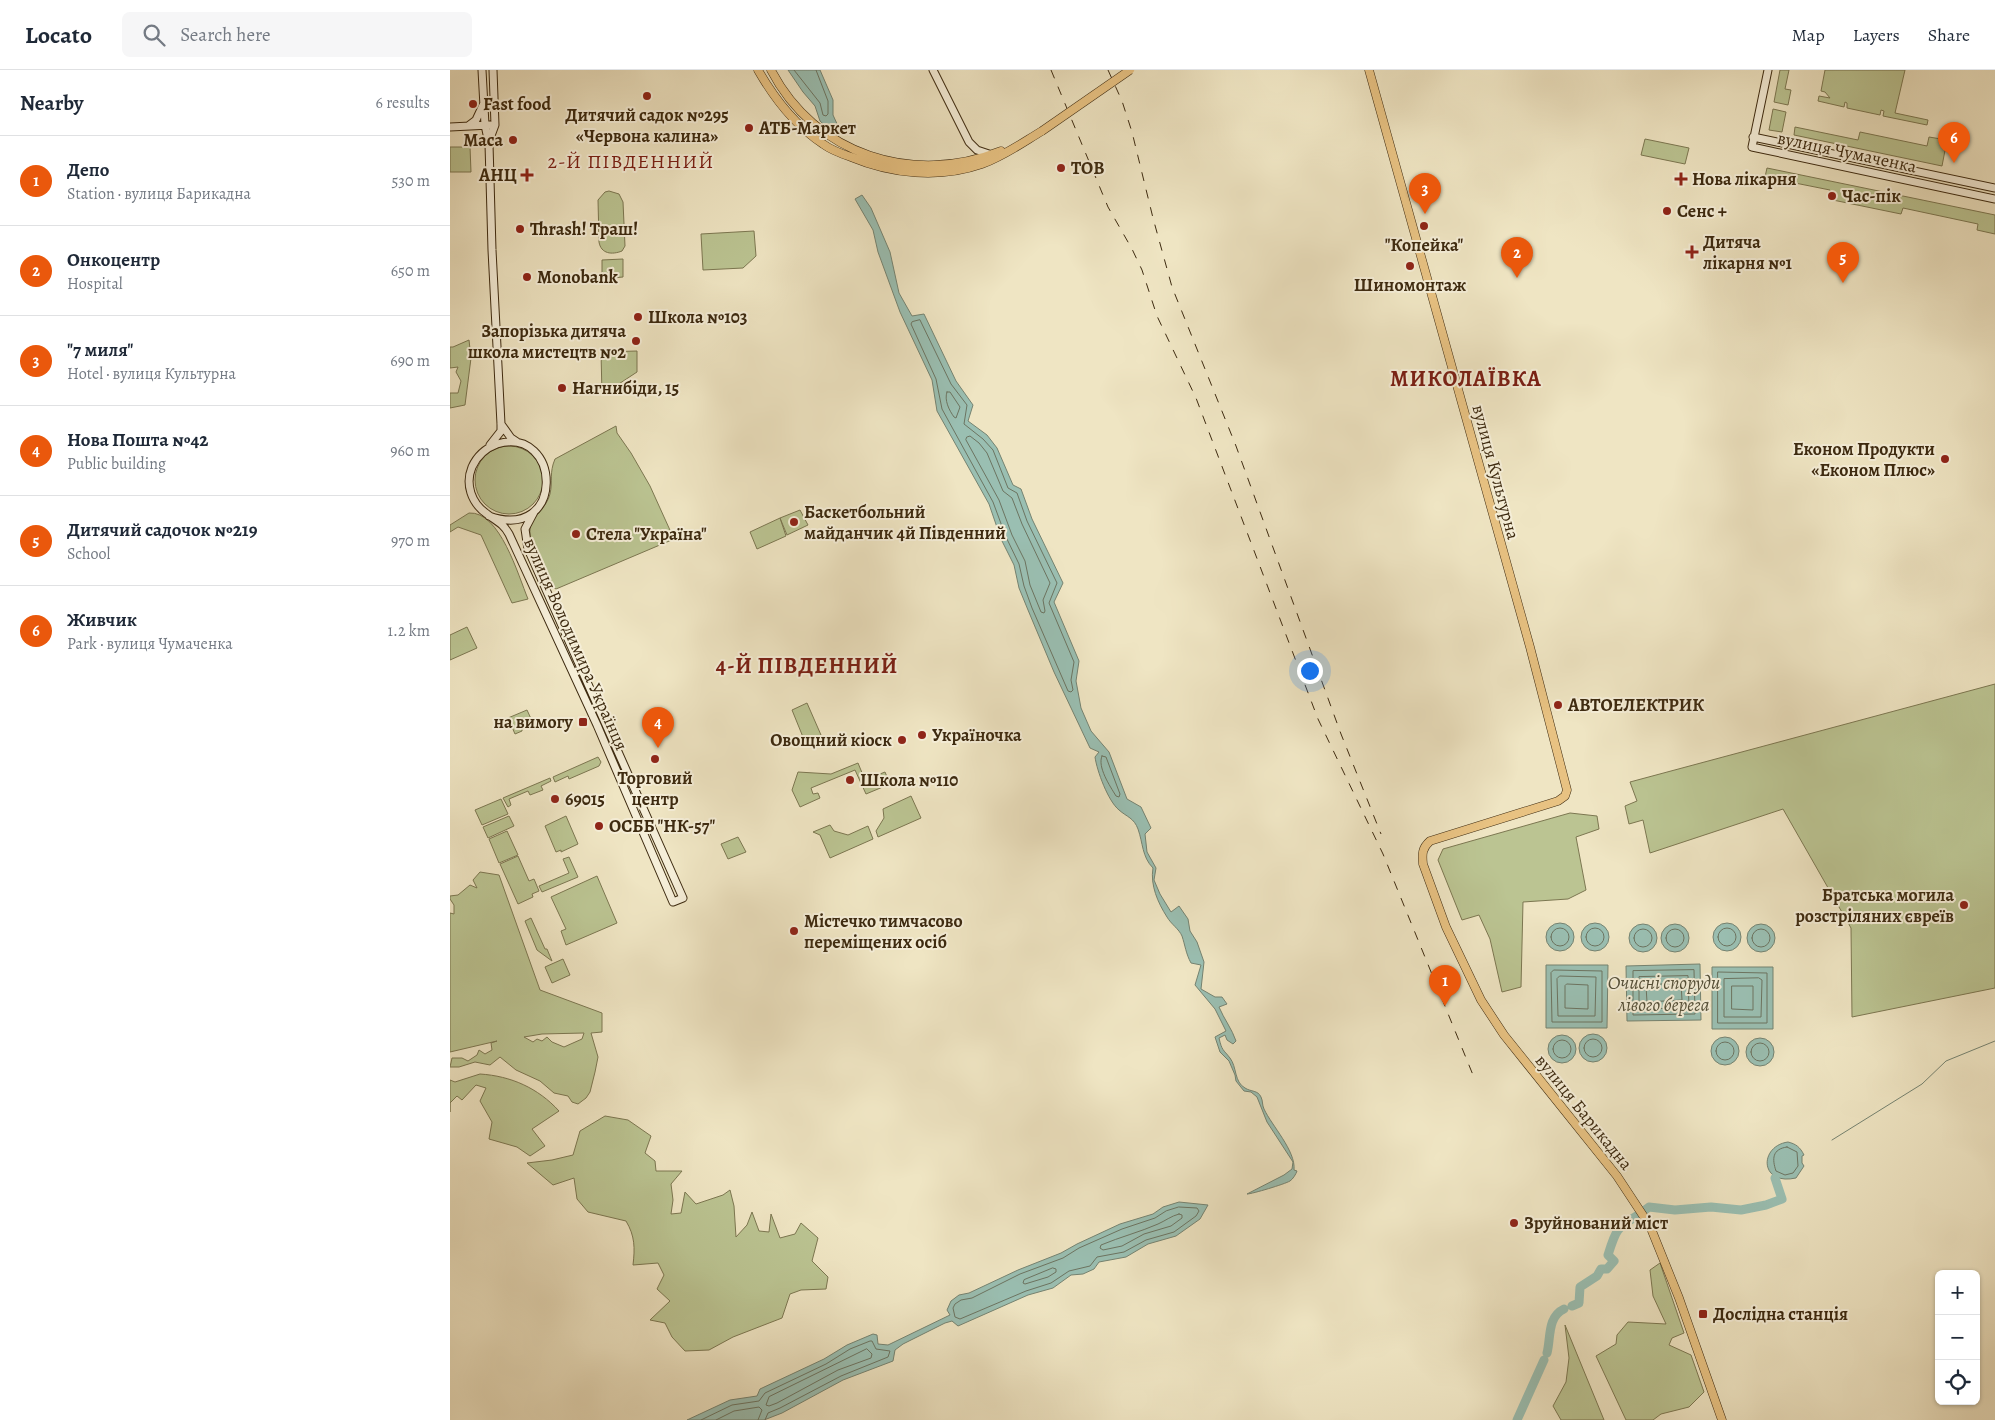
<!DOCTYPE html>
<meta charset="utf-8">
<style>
body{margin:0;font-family:Alegreya,serif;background:#f6f6f7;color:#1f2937}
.controls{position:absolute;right:15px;bottom:15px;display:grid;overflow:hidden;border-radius:8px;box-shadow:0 1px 4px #0004}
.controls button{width:45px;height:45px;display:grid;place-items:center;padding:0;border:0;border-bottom:1px solid #e0e1e3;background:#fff;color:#1f2937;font:25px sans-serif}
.you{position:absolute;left:859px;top:600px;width:18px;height:18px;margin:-12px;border:4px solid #fff;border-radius:50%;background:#1a73e8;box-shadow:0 0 0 8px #1a73e833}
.badge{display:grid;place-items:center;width:32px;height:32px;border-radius:50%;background:#ea580c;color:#fff;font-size:16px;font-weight:700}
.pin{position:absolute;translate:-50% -41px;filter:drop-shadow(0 1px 2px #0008)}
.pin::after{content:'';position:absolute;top:26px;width:18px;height:15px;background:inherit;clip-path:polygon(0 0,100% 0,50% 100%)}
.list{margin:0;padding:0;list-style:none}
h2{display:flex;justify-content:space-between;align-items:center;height:65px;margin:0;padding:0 20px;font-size:21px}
h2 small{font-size:16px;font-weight:400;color:#747a83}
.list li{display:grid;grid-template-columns:32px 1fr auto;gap:15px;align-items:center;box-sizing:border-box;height:90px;padding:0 20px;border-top:1px solid #e0e1e3}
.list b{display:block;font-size:19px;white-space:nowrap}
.list p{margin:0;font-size:16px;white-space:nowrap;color:#747a83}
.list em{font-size:16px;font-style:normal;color:#747a83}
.icon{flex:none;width:28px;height:28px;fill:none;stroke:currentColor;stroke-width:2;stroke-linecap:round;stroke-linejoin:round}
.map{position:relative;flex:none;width:1545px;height:1350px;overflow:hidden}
header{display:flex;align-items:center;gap:30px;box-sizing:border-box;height:70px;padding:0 25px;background:#fff;border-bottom:1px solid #e0e1e3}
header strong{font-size:24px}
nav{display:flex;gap:28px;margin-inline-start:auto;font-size:18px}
.search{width:350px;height:45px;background:#f6f6f7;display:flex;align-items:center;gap:12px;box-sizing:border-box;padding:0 18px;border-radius:8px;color:#747a83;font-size:19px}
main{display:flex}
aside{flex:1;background:#fff}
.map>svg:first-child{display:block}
.green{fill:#bbc492;stroke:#7c7751;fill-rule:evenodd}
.water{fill:#9abfb2;stroke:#758371}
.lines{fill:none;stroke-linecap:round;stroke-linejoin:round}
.shore{stroke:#6c7461;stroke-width:1}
.stream{stroke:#758371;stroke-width:1}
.river{stroke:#9abfb2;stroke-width:9}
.secondary-casing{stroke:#3d2a10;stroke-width:9}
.primary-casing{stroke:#3d2a10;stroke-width:9}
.secondary{stroke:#f5eed8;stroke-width:7}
.primary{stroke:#e8c282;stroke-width:8}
.rail{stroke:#3d2a10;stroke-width:1;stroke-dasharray:9 9;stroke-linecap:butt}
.primary-bridge-casing{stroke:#3d2a10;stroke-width:9;stroke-linecap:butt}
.primary-bridge{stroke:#e8c282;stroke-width:8}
.poi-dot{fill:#8f2418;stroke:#f5eed8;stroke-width:2}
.labels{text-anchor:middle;stroke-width:4;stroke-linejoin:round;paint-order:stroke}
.poi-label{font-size:18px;font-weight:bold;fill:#3d2a10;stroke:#f5eed8;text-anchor:start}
.street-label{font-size:18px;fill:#3d2a10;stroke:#f5eed8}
.water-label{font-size:19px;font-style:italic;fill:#544f38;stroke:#f5eed8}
.quarter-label{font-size:20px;letter-spacing:1px;fill:#7a1f14;stroke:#f5eed8}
.district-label{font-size:22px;font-weight:bold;letter-spacing:1px;fill:#7a1f14;stroke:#f5eed8}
</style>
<header>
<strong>Locato</strong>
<div class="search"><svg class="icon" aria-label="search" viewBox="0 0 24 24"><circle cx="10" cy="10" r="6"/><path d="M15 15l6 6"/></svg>Search here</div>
<nav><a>Map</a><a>Layers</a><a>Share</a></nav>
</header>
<main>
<aside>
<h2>Nearby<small>6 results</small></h2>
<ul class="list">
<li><span class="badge">1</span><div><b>Депо</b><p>Station · вулиця Барикадна</p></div><em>530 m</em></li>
<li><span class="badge">2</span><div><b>Онкоцентр</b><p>Hospital</p></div><em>650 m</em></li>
<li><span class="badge">3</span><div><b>&quot;7 миля&quot;</b><p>Hotel · вулиця Культурна</p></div><em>690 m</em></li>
<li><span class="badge">4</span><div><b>Нова Пошта №42</b><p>Public building</p></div><em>960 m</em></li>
<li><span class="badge">5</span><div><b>Дитячий садочок №219</b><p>School</p></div><em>970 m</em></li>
<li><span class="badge">6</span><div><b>Живчик</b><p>Park · вулиця Чумаченка</p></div><em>1.2 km</em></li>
</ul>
</aside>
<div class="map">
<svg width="1545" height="1350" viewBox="0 0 1545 1350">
<rect width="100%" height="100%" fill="#efe5c3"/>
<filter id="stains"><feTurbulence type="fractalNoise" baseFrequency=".004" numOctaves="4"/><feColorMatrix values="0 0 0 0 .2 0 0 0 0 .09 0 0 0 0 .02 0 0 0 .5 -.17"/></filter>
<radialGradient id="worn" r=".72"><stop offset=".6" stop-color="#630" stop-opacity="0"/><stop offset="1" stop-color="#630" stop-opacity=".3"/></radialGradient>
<path class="green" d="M1330,0H1339L1335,19L1341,20L1338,35L1324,32Z
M1375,0H1455L1445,43L1478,50L1477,55L1433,46L1434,41L1431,40L1430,45L1397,38V33L1395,32L1394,37L1368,31L1369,26L1380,28L1375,22L1371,21Z
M1323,39L1336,42L1332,62L1319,60Z
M1345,57L1408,70L1410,62L1477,76L1479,67L1497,70L1492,96L1344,65Z
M1195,69L1239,78L1235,94L1191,85Z
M0,77H20L21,102H0Z
M1317,98L1545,145V164L1527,160L1528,154L1453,138L1451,144L1378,129L1380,120L1315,107Z
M159,121L169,124L173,132L175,176L172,181C162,185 151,184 149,172L148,130L155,122Z
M304,161L306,186L293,198L253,200L251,164Z
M173,189V207L152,209V190Z
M19,270L21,288L15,335L0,338V323H8L11,311L6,302L8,297L0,298V277H3Z
M187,281V302L152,325L151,282Z
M166,356L167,363L181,383L200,416L224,469L106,519L101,516C93,499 72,468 83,450C89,442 97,435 100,424C103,411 99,403 105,389Z
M25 410a34 34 0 1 1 68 0a34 34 0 1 1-68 0Z
M350,440L358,455L337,465L330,448Z
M19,443C50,441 68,505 78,529L62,533L31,465L8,457L0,462V455Z
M330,448L336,466L307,479L300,462Z
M17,557L27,578L0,590V565Z
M1545,614V918L1402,947L1401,858L1333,739L1200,783L1193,750L1179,754L1175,736L1187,731L1180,712Z
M357,633L371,665L355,672L342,640Z
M77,640L83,653L72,658V661L65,664L58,648Z
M148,687L151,692L149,696L119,709L118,706L105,712L103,707Z
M408,693L415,710L435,702L440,714L416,724L405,700L361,718L363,724L368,723L370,728L350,737L342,720L348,702L381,704Z
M100,708L101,711L91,716L93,720L80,725L78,721L59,729L61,735L58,737L53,728Z
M461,726L471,748L428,767L426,761L434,748L433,739Z
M51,729L58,744L32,755L25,740Z
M1120,743L1147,746L1149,759L1126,767L1136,820L1118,829L1073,832L1071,917L1052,922L1040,869L1029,845L1012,850L988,790L993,779Z
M59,746L64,756L38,768L33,757Z
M116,746L128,774L111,782V780L106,782L95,756Z
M380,755L384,761L398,765L418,756L423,769L380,788L370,765L363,762Z
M57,761L68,785L49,793L39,769Z
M288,767L296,782L278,789L271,774Z
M68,786L79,811L84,809L89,821L82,824L83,827L68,834L50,794Z
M119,787L128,807L92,822L89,816L119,803L113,789Z
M30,802L49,805L90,920L152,943V962L141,963L148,987L145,1002L140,1022L136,1028L128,1034L122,1032L118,1026L104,1023L90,1011L66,1000L50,987L40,995L25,992L9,997H0L2,988H12L18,991L27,985L29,980L35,984L42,980L41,973L47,971L0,982V843L4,844V835L0,829V826L8,825L20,815L27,818L23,810ZM134,963L132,969L114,977L102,972L97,967L92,971L87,969L83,972L74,967L92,964Z
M147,806L167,853L116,875L111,861L116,859L101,827Z
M81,848L95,879H97L102,891L87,880L75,851Z
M113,889L120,905L102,913L95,897Z
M30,1004C61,1006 88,1018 109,1041L82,1059L95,1076L80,1086L67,1077L39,1069L42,1052L30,1031L36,1018L26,1015L12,1030L7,1026L0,1033V1042V1010L5,1012Z
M155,1046L178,1050L201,1066L195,1083L205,1091L206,1101H232L221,1114L223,1130L221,1144L231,1143L235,1122L246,1134L273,1125L280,1120L284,1136L286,1167L297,1155L302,1142L309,1161L319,1162L321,1144L330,1168L345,1164L351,1153L368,1168L362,1191L378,1207L376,1219L351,1220L340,1224L332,1248L283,1267L259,1280L235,1281L222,1267L215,1253L200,1250L220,1231L207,1219L214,1205L208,1193L183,1195C185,1178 185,1166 176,1151L138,1142L127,1129L124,1108L103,1115L77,1093L102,1090L123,1085L130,1061Z
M1210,1193L1234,1263L1222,1268L1219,1275L1241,1285L1254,1322L1239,1337L1211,1344L1203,1350H1176L1146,1286L1166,1274L1167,1265L1178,1252L1216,1254L1203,1226L1200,1200Z
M1115,1255L1154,1350H1111L1103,1336L1116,1312L1119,1288Z"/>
<path class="water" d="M338,0H370L383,30V45L388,56L384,64L370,51L365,36L353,22Z
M412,125L421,138L440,182L449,223L462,246L474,244L506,311L523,335L518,351L537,365L547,378L563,415L571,419L582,449L613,513L604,532L629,591L626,611L631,638L641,661L659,682L677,729L691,737L701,758L695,764L697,782L706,798L704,810L710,824L721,842L729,836L738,849L740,861L747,872L754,892L751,919L765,927H772L777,934L769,937C774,949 782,959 786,971L783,974L777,970L775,965L769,968C772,981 773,979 780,988C787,997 784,1012 795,1018C801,1022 808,1020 811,1027C813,1031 812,1035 814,1039C822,1056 846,1081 844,1100L847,1101C846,1104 843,1109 840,1111C835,1114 802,1124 797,1124L834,1105L842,1099L843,1092L817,1052L807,1027L801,1022L794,1021L786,1011L785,1005L779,991L770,982L765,967L776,961L765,939L745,915L751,895L741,893C736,884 735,875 732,866C729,859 721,854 717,847C708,833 700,815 703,798C692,787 693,773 688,759C684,748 677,747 669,740C658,731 647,701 645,687L649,682L640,678L604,602L578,540L569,518L564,495L551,469L539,434L487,341L482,310L450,242L428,182L423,160L405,129Z
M1263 867a14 14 0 1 1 28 0a14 14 0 1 1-28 0Z
M1096 867a14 14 0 1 1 28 0a14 14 0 1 1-28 0Z
M1131 867a14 14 0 1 1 28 0a14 14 0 1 1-28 0Z
M1297 868a14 14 0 1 1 28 0a14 14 0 1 1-28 0Z
M1211 868a14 14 0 1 1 28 0a14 14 0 1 1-28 0Z
M1179 868a14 14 0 1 1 28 0a14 14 0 1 1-28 0Z
M1250,894L1251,950L1177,951L1176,896Z
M1096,895H1158L1157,958H1096Z
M1262,897H1323V959H1262Z
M1129 978a14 14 0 1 1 28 0a14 14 0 1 1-28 0Z
M1098 979a14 14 0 1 1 28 0a14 14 0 1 1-28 0Z
M1261 981a14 14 0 1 1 28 0a14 14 0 1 1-28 0Z
M1296 982a14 14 0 1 1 28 0a14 14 0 1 1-28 0Z
M1338,1072C1346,1074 1350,1077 1354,1085L1352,1086V1093L1354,1096L1346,1108C1309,1116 1309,1076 1338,1072Z
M729,1132L758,1135L750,1149L726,1166L698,1174L676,1187L649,1192L644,1199L633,1204L621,1205L603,1218L578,1225L508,1256L502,1251L495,1253L453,1274L445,1280L443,1291L393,1310L332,1343L314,1350H237L280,1330L307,1326L310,1319L374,1289L397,1275L423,1264L427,1265L428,1274L438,1275L500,1245L497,1240L501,1231L509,1225L519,1223L568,1200L611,1183L627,1174L670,1154L703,1144L713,1137Z"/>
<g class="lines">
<path class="shore" d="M344,0L370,33L373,45L376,46L378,44V31L366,0
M470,250L501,314L517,335L514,354L533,369L543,380L558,418L567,423L577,451L607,513L599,533L624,592L621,610L623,620L621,622L618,621L582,538L574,516L569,494L556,467L543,432L492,339L486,309L461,254L462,252Z
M497,322H500L510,337L506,348L504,347C499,340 494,330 497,322Z
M517,367L520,366L529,373L537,383L553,421L562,428L572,454L600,513L593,530L595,541L594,543L591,542L580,515L575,491L562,465L549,430L516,370Z
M652,686L656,687L670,724L669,727L666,726C660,716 647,697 652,686Z
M1268 867a9 9 0 1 1 18 0a9 9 0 1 1-18 0Z
M1101 867a9 9 0 1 1 18 0a9 9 0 1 1-18 0Z
M1136 867a9 9 0 1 1 18 0a9 9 0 1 1-18 0Z
M1302 868a9 9 0 1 1 18 0a9 9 0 1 1-18 0Z
M1216 868a9 9 0 1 1 18 0a9 9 0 1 1-18 0Z
M1184 868a9 9 0 1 1 18 0a9 9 0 1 1-18 0Z
M1104,900L1152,901V952H1102L1101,903Z
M1244,900L1245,944L1183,945V901Z
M1268,902L1317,903V953H1268Z
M1110,906L1146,907L1145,946H1108L1107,909Z
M1238,906L1239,938L1189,939V907Z
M1309,908L1312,910L1311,947H1274V909Z
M1117,914L1138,915V939L1115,938V916Z
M1198,914H1231L1232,930L1197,932L1196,916Z
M1282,916H1303V940L1282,939Z
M1134 978a9 9 0 1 1 18 0a9 9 0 1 1-18 0Z
M1103 979a9 9 0 1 1 18 0a9 9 0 1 1-18 0Z
M1266 981a9 9 0 1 1 18 0a9 9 0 1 1-18 0Z
M1301 982a9 9 0 1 1 18 0a9 9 0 1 1-18 0Z
M1337,1077L1347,1082L1348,1096L1343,1103L1335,1105L1326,1101C1322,1089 1322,1079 1337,1077Z
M729,1137L747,1138L749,1141L746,1146L724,1162L696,1170L674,1182L647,1187L640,1196L619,1201L601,1213L576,1221L510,1249L505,1247L503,1238L505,1234L511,1230L522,1228L570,1204L613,1188L629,1178L672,1159L705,1148L716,1141Z
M729,1144L732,1145V1148L721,1156L694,1164L672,1176L653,1180L650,1178L651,1175C670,1167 690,1162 708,1154C715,1151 721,1146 729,1144Z
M603,1198L606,1199V1202L598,1207L575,1214L573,1213L574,1210Z
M417,1279L422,1284L421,1288L388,1300L327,1333L319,1336L316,1335L319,1327Z
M251,1350L282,1335L309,1331L315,1323L376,1294L400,1279L420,1271H422L426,1279L440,1281L438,1287L391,1306L330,1338L318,1343L315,1350
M266,1350L284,1341L309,1337L312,1340L308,1350"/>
<path class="stream" d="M1382,1070L1472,1014L1496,991L1545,971"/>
<path class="river" d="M1195,1140L1199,1137L1225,1140L1261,1137L1291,1140L1316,1135L1332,1129L1325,1108
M1122,1236L1129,1233L1130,1217L1147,1206L1151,1199H1157L1164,1191L1158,1185C1166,1159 1166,1159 1188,1145
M1097,1283C1101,1268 1097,1247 1114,1239
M1067,1350L1094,1290"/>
<defs>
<path id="secondary" d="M32,0L35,55L39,74L42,180L51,354V361L40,375
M483,0L519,72L527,80L539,84
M1318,0L1302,77L1545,129
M18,56L26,50L33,35
M0,57L40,55
M1303,67L1545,118
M39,71L45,55L43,0
M51,354L61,368L67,372
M39,446C116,473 112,355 47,374C36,378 27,386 22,397C15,414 21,433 37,444C46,451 53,453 59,464L147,655L223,832L233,828L78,479L75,459L84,442"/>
<path id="primary" d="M308,0C324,28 346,56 373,74C381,80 392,84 401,87C442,104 489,109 532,94C554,86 572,73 592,61
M321,0C365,85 463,116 551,81
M919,0L1080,577L1117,720L1115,726L1108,731L980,771C972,778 972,784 973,794L996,857L1031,930L1054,965L1167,1106L1200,1156L1229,1228L1272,1350"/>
</defs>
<use href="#secondary" class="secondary-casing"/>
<use href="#primary" class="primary-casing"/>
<use href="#secondary" class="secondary"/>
<use href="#primary" class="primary"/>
<path class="rail" d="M601,0L658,137L682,179L692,200L707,246L746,328L868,649L933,784L1023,1005
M658,0L672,31L682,62L703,148L722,217L786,376L891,664L931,764"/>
<defs>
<path id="primary-bridge" d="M592,61L680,0"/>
</defs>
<use href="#primary-bridge" class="primary-bridge-casing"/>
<use href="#primary-bridge" class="primary-bridge"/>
</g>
<g class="poi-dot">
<circle cx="197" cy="26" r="5"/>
<circle cx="23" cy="34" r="5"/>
<circle cx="299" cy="58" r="5"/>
<circle cx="63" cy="70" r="5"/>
<circle cx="611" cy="98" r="5"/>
<path d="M74.5 97.5h5v5h5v5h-5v5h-5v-5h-5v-5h5z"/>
<path d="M1228.5 101.5h5v5h5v5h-5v5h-5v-5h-5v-5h5z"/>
<circle cx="1382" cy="126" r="5"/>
<circle cx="1217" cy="141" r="5"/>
<circle cx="974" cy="156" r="5"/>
<circle cx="70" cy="159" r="5"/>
<path d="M1239.5 174.5h5v5h5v5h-5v5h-5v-5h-5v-5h5z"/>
<circle cx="960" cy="196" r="5"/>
<circle cx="77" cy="207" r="5"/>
<circle cx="188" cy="247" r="5"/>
<circle cx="186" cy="271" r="5"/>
<circle cx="112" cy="318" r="5"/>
<circle cx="1495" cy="389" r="5"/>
<circle cx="344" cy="452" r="5"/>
<circle cx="126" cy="464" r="5"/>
<circle cx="1108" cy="635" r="5"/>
<rect x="128" y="647" width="10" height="10" rx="2.5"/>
<circle cx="472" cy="665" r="5"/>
<circle cx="452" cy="670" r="5"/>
<circle cx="205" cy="689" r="5"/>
<circle cx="400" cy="710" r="5"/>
<circle cx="105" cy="729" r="5"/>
<circle cx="149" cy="756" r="5"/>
<circle cx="1514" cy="835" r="5"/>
<circle cx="344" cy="861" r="5"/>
<circle cx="1064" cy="1153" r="5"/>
<rect x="1248" y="1239" width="10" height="10" rx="2.5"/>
</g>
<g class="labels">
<g class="poi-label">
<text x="33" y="40">Fast food</text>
<text x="197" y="51" text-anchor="middle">Дитячий садок №295<tspan x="197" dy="21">«Червона калина»</tspan></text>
<text x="309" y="64">АТБ-Маркет</text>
<text x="53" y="76" text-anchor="end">Маса</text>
<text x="621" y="104">ТОВ</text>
<text x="67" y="111" text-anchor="end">АНЦ</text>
<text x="1242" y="115">Нова лікарня</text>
<text x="1392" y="132">Час-пік</text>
<text x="1227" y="147">Сенс +</text>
<text x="80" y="165">Thrash! Траш!</text>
<text x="1253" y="178">Дитяча<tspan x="1253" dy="21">лікарня №1</tspan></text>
<text x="974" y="181" text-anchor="middle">"Копейка"</text>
<text x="87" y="213">Monobank</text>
<text x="960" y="221" text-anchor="middle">Шиномонтаж</text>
<text x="198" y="253">Школа №103</text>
<text x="176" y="267" text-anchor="end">Запорізька дитяча<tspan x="176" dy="21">школа мистецтв №2</tspan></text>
<text x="122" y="324">Нагнибіди, 15</text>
<text x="1485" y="385" text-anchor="end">Економ Продукти<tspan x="1485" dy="21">«Економ Плюс»</tspan></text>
<text x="354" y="448">Баскетбольний<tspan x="354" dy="21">майданчик 4й Південний</tspan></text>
<text x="136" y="470">Стела "Україна"</text>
<text x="1118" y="641">АВТОЕЛЕКТРИК</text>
<text x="123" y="658" text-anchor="end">на вимогу</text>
<text x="482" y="671">Україночка</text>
<text x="442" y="676" text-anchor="end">Овощний кіоск</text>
<text x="205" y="714" text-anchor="middle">Торговий<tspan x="205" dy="21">центр</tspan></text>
<text x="410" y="716">Школа №110</text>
<text x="115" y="735">69015</text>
<text x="159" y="762">ОСББ "НК-57"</text>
<text x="1504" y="831" text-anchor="end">Братська могила<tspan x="1504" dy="21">розстріляних євреїв</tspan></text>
<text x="354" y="857">Містечко тимчасово<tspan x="354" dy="21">переміщених осіб</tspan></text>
<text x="1074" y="1159">Зруйнований міст</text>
<text x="1263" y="1250">Дослідна станція</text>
</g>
<g class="street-label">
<text transform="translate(1397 82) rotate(12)" y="6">вулиця Чумаченка</text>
<text transform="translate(1046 402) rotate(75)" y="6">вулиця Культурна</text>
<text transform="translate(126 574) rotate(66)" y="6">вулиця Володимира Українця</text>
<text transform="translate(1134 1042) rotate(51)" y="6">вулиця Барикадна</text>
</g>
<g class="water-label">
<text x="1214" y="919">Очисні споруди<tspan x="1214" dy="22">лівого берега</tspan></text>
</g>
<g class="quarter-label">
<text x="181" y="98">2-Й ПІВДЕННИЙ</text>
</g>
<g class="district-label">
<text x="1016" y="316">МИКОЛАЇВКА</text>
<text x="357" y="603">4-Й ПІВДЕННИЙ</text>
</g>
</g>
<rect width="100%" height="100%" filter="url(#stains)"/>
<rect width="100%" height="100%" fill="url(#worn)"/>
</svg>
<div class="controls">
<button>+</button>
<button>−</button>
<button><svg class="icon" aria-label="locate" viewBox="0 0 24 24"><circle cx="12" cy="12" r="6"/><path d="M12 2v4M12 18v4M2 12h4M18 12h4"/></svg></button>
</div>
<div class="you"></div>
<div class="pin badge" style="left:995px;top:936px">1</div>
<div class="pin badge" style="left:1067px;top:208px">2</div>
<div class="pin badge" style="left:975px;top:144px">3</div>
<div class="pin badge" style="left:208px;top:678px">4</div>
<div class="pin badge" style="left:1393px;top:213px">5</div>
<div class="pin badge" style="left:1504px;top:93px">6</div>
</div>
</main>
